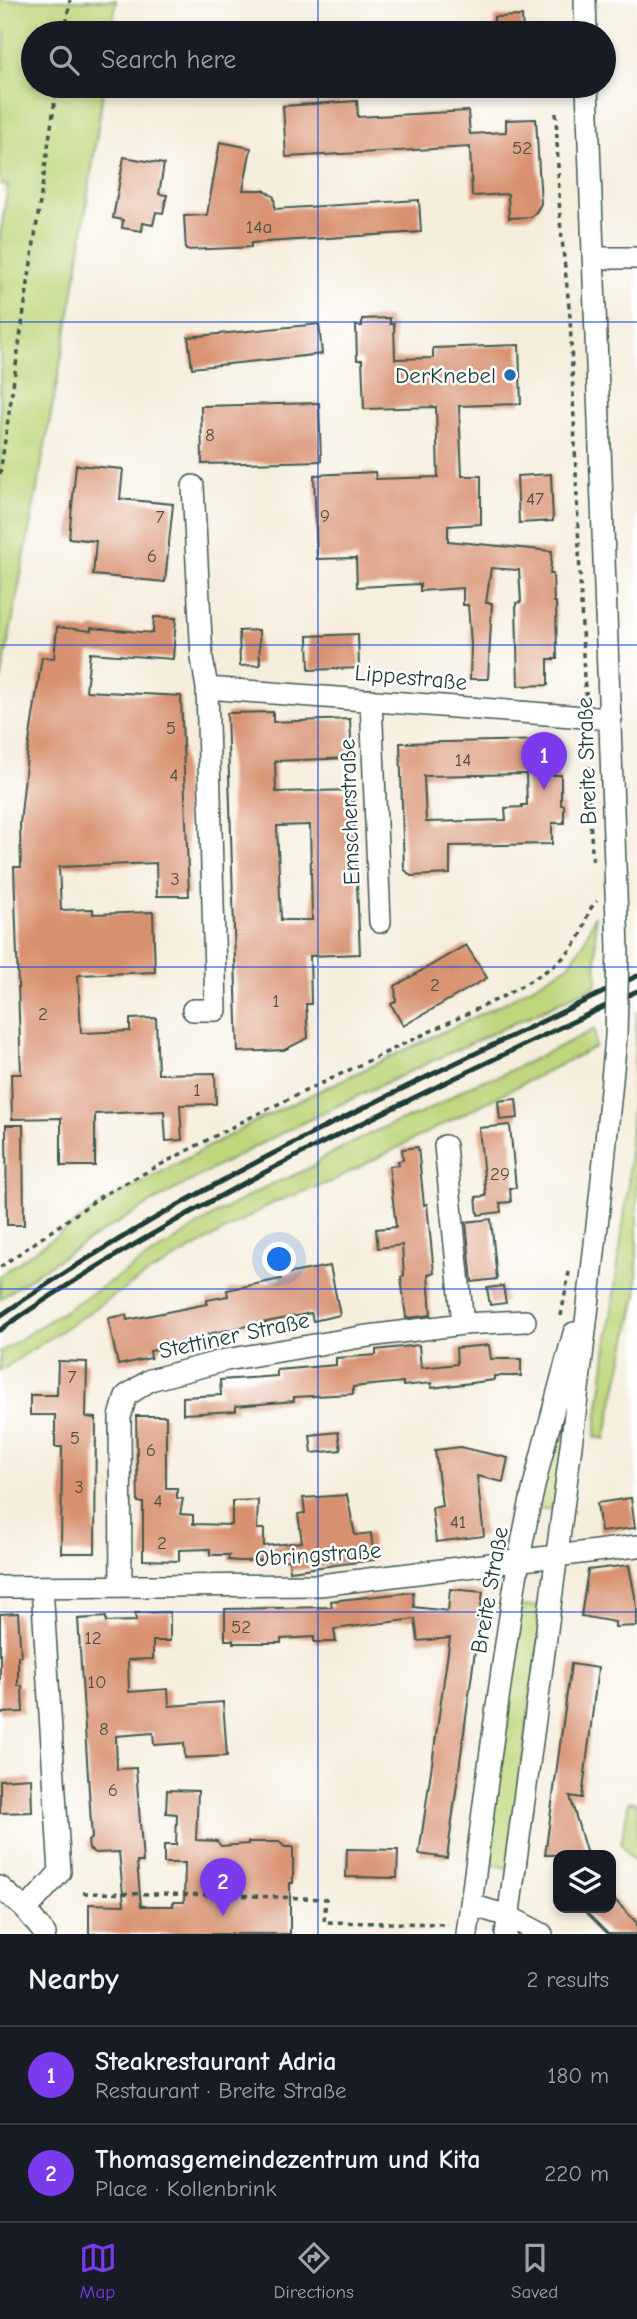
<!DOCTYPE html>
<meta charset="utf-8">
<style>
body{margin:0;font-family:"Comic Neue",sans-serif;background:#242831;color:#f1f3f6}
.controls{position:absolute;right:21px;bottom:21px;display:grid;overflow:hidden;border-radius:14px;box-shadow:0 4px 10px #0003}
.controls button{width:63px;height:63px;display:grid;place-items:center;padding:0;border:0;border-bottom:2px solid #363941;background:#171b24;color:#f1f3f6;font:35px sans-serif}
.you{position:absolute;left:280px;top:1260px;width:24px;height:24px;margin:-18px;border:5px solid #fff;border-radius:50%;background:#1a73e8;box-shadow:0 0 0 10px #1a73e833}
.badge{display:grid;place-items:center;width:46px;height:46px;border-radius:50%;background:#7c3aed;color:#fff;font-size:23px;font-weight:700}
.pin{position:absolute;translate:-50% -58px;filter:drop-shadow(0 2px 4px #0008)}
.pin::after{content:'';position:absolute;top:37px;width:24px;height:21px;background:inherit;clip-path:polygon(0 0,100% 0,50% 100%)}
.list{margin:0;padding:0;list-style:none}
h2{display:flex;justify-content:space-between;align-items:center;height:91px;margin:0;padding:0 28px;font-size:30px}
h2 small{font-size:23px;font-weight:400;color:#9ea1a6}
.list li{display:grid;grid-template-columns:46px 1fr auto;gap:21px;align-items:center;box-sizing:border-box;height:98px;padding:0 28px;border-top:2px solid #363941}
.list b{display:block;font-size:26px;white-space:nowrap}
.list p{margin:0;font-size:23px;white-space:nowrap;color:#9ea1a6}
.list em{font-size:23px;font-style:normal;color:#9ea1a6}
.icon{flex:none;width:38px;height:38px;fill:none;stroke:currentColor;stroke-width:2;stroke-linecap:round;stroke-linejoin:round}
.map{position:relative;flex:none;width:637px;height:1934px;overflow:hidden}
.search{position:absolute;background:#171b24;box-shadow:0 4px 10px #0003;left:21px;right:21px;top:21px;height:77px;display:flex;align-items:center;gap:18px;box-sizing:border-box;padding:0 24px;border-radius:38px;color:#9ea1a6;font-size:26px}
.sheet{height:287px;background:#171b24}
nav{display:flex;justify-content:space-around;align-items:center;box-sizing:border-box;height:98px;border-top:2px solid #363941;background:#171b24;font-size:19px;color:#9ea1a6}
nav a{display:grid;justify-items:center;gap:4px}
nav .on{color:#7c3aed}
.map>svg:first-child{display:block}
.green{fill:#bed67b;stroke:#6e8a58;stroke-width:2}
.building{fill:#d8916f;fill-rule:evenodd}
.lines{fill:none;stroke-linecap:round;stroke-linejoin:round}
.minor-casing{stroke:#3f584d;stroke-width:24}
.path{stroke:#3f584d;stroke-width:3.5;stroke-dasharray:5 5;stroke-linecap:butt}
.minor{stroke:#fff;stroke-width:21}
.rail{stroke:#1f3d34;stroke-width:5}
.minor-bridge-casing{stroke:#3f584d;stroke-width:24;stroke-linecap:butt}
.minor-bridge{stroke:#fff;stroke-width:21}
.grid{fill:none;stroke:#1d4ed8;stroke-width:2;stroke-opacity:0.55}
.poi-dot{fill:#1f6fb2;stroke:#fff;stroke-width:2.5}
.labels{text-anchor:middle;stroke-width:5;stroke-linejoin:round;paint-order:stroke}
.number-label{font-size:19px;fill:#4d5243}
.poi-label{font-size:23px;fill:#1f3d34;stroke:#fff;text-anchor:end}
.street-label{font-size:23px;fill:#1f3d34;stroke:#fff}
</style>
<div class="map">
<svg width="637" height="1934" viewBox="0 0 637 1934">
<rect width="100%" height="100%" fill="#fff"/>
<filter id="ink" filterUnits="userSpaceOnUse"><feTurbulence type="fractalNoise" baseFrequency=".0143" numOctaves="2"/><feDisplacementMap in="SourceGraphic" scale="14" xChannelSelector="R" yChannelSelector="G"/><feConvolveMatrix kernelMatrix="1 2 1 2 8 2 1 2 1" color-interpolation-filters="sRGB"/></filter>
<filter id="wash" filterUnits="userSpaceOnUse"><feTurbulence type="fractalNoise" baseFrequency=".00686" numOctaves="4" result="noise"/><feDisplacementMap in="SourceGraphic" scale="28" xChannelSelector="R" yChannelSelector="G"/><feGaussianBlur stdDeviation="1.57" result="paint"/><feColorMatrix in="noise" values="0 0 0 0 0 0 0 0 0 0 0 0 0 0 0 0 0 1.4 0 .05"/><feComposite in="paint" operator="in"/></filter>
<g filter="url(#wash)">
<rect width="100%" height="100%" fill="#f6eedd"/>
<path class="green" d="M0,0H116L112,33H33V86H104L74,291L0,687V236L8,186L0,184V69H3L5,33L0,32Z
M595,915L597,985C393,1080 184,1168 0,1299V1275L107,1201L258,1120L506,1002L569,965L584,942Z
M637,1011V1295L605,1439L595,1437L628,1188Z
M595,1029V1047L330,1182L275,1202L141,1278L0,1371V1352L219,1212L271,1184L288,1178L314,1166L322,1158C345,1147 367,1134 390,1125C404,1119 417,1116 430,1109C453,1097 471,1081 497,1077Z
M561,1406H572L557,1509H535Z
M544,1605L508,1868L483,1862L518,1607Z
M629,1801L637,1803V1866L621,1844Z"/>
<g id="blocks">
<path class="building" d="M522,16L523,33H494V17Z
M357,101L358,117L468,111L470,134L506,132V120L536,119L541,204L536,212L531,217L509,218L508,194L472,196L470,147L286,157L283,106Z
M220,142L251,148L243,190H264L274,197L275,209L419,200L421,232L251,243V247L234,248L186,250L184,216L207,215Z
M124,157L164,164L159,194L167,195L163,213L156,212L153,225L143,223L142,231L122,228L123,220L113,218Z
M390,318V324H394L395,359L433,358V348L519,345L521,404L459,406L462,476H481V524L448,526V541L552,551L550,574H553L554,602H556L557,659H548V685L518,686L516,603L521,602L519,570L491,568L486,603H492L488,679H470L471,644L468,605H463V588L420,591V584L357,587L356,558L317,559L314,475L375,472L376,479L438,477L436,407L364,409L362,360H357L356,326H362V319Z
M319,324L322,354L192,368L188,337Z
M319,403L321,461L202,464L201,406Z
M76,465L123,469L120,499L173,504L165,582L93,575L96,541L69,538Z
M551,474L553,521L519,523L517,476Z
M154,617L176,618L173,659L90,653L86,691L181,696L189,896H157L156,863L59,867L61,910L93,909V914L153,912L155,972L78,975L81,1033L130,1031V1019L156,1018L158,1074L215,1073L216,1104L180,1105L182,1140L166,1141L164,1111L95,1114V1166H61V1118L12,1119L11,1074H21L14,867H21L20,824L27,756L42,657L54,658L57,627L91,631V628L153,633Z
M259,630L260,665L240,666L239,631Z
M358,634L359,668L309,670L308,636Z
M273,712V722L350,719L352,758L275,761L276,792L353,790L360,954L310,956L311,1004H306L308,1038L284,1050L238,1052L227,713ZM310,825L312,920H281L277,826Z
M549,740L550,775H561V805H564V823H552V844L450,846V874L411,876L404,869L400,743ZM526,774L527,805H522V807L505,808L506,820L426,822L424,776Z
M466,945L487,978L403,1026L391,1004L396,1001L395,986Z
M516,1099L518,1118L500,1120L498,1101Z
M6,1125H23L24,1225H7Z
M510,1125L516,1188H510L511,1202L500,1203L501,1212L478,1215L476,1197L486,1196L479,1128Z
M418,1147L424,1205L427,1204L434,1273L428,1274L431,1315L406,1318L401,1277L404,1276L402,1245L378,1248L376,1229L396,1227L389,1166L399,1165L398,1161L403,1160L402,1149Z
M491,1219L497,1279L472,1282L466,1222Z
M330,1266L340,1315L313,1321L311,1313L208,1334L210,1340L150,1351L151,1358L118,1365L108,1318L126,1315L127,1320L207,1304V1300L228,1296L227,1290L281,1279L280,1275Z
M503,1286L506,1303L490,1305L487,1288Z
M419,1345L421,1368L457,1364L456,1348L489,1345L491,1359H521V1376H494V1380L431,1388V1383L403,1386V1382L353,1387V1394L294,1397V1401L236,1406V1411L183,1414V1397L221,1395L220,1380L277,1376V1370L336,1365V1358L376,1355V1350Z
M58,1361L87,1362L86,1417L96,1418L95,1553H61L62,1447H55V1415H30V1395H57Z
M136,1416H166V1488H177V1498L183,1499L180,1514L193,1515V1524L232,1525V1501L258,1500L257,1529H264V1546L302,1542L298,1514L305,1513L303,1498L347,1495L355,1535L371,1533L374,1560L290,1571L289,1560L239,1561L228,1560L229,1555H210V1549L179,1550V1561L143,1560V1503L138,1502Z
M338,1432L341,1450L312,1453L310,1435Z
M460,1447L508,1458L503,1482L477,1476L484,1536L436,1542L432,1508L442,1506L435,1450Z
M631,1498L635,1528L601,1532L597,1503Z
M629,1565L637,1607V1626L615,1627V1622L581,1616L588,1570Z
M450,1589L483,1592L447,1858L419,1854L450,1638L418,1641L415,1619L334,1629L336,1642H314V1637L281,1639V1643H233V1640H225V1609L332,1607L331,1601L413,1592L414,1607L448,1611Z
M170,1612V1641H153V1659L128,1660L129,1692L168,1689L169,1706L223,1702L227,1756L185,1758L184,1743L154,1745L153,1733L116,1736L117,1769L136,1768L143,1862H137L141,1906H173V1902H184L185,1863H164V1845H176L177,1814L166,1813L167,1790L198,1791L196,1840L217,1841L221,1846L248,1844V1842H279L285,1847H293V1883H290V1934H89V1904L124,1905L119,1852L95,1853L89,1849L88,1841L92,1838L78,1619L106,1617V1622L136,1621L135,1613Z
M18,1613L21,1656H18V1686H22L23,1712L0,1713V1614Z
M571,1664L598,1668L582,1798L570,1796L587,1855H545Z
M31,1778L32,1812L0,1813V1780Z
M347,1849L398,1850L397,1878L346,1877Z
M611,1896L637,1923V1934H608L582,1908H611Z"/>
</g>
</g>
<g filter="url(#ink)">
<use href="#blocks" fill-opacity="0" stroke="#3f584d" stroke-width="2"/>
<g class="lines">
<defs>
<path id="minor" d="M585,0L586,33
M587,86L618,948
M595,258H637
M207,688L611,719
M371,700L380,922
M193,1010H216L207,688L202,658L193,486
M445,1146L463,1324
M121,1586L120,1417L126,1396L150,1380L226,1360L361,1337L463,1324L525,1321
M0,1587L320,1585L637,1546
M0,1887L26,1910L45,1934
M471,1905L508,1916L542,1934
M26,1910L60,1872L42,1587
M467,1934C484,1809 498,1684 519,1560C532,1484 554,1408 574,1333
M506,1934C546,1635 589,1337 616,1037"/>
</defs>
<use href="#minor" class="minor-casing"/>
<path class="path" d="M65,33L70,0
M556,113L560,220L570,316L584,680L587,699
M0,474L57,86
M589,766L588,788L593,866
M0,1267L103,1195L253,1116L502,997C522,985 557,968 571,949C575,944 581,937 583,930C587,919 587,910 597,901
M561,1316L569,1272
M83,1893L228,1895L326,1899L324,1922L448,1924"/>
<use href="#minor" class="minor"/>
<path class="rail" d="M0,1316C197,1179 422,1080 637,976
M0,1330C198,1193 421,1095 637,991"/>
<defs>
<path id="minor-bridge" d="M616,1037L618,948"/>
</defs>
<use href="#minor-bridge" class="minor-bridge-casing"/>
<use href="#minor-bridge" class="minor-bridge"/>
</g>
</g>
<path class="grid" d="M318,0V33M318,86V1934M0,322H637M0,645H637M0,967H637M0,1289H637M0,1612H637"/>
<circle class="poi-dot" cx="510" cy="375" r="7"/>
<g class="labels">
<g class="number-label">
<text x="522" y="154">52</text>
<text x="259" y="233">14a</text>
<text x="210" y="441">8</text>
<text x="535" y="505">47</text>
<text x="325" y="522">9</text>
<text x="160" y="523">7</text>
<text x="152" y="562">6</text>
<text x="171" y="734">5</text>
<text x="463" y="766">14</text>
<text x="174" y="781">4</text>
<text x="175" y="885">3</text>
<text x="435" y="991">2</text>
<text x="276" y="1007">1</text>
<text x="43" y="1020">2</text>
<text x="197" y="1096">1</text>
<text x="500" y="1180">29</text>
<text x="72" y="1383">7</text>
<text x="75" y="1444">5</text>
<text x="151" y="1456">6</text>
<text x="79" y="1493">3</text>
<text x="158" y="1507">4</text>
<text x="458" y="1528">41</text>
<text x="162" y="1549">2</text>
<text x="241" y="1633">52</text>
<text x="93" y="1644">12</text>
<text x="97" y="1688">10</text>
<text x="104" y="1735">8</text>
<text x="113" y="1796">6</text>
</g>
<g class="poi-label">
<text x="496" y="383">DerKnebel</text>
</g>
<g class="street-label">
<text transform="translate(411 677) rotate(5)" y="8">Lippestraße</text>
<text transform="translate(586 761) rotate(-92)" y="8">Breite Straße</text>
<text transform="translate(349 812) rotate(-92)" y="8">Emscherstraße</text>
<text transform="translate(234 1335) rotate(-12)" y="8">Stettiner Straße</text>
<text transform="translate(318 1554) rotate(-4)" y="8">Obringstraße</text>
<text transform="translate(489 1590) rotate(-80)" y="8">Breite Straße</text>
</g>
</g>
</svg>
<div class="controls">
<button><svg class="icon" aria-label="layers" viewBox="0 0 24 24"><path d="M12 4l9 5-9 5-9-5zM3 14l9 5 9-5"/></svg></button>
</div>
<div class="you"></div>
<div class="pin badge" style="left:544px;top:790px">1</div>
<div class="pin badge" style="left:223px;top:1916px">2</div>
<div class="search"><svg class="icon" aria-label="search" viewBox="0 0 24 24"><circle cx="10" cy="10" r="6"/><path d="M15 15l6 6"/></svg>Search here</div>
</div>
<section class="sheet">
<h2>Nearby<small>2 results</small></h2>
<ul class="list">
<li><span class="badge">1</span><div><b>Steakrestaurant Adria</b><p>Restaurant · Breite Straße</p></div><em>180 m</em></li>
<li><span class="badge">2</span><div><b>Thomasgemeindezentrum und Kita</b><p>Place · Kollenbrink</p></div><em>220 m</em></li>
</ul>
</section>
<nav>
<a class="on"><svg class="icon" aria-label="map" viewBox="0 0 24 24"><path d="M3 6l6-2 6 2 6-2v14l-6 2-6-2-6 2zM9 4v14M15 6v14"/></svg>Map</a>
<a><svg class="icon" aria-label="directions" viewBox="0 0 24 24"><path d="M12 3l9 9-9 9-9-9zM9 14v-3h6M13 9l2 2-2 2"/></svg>Directions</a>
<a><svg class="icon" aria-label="saved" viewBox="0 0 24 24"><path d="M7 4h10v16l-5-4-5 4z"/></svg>Saved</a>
</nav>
